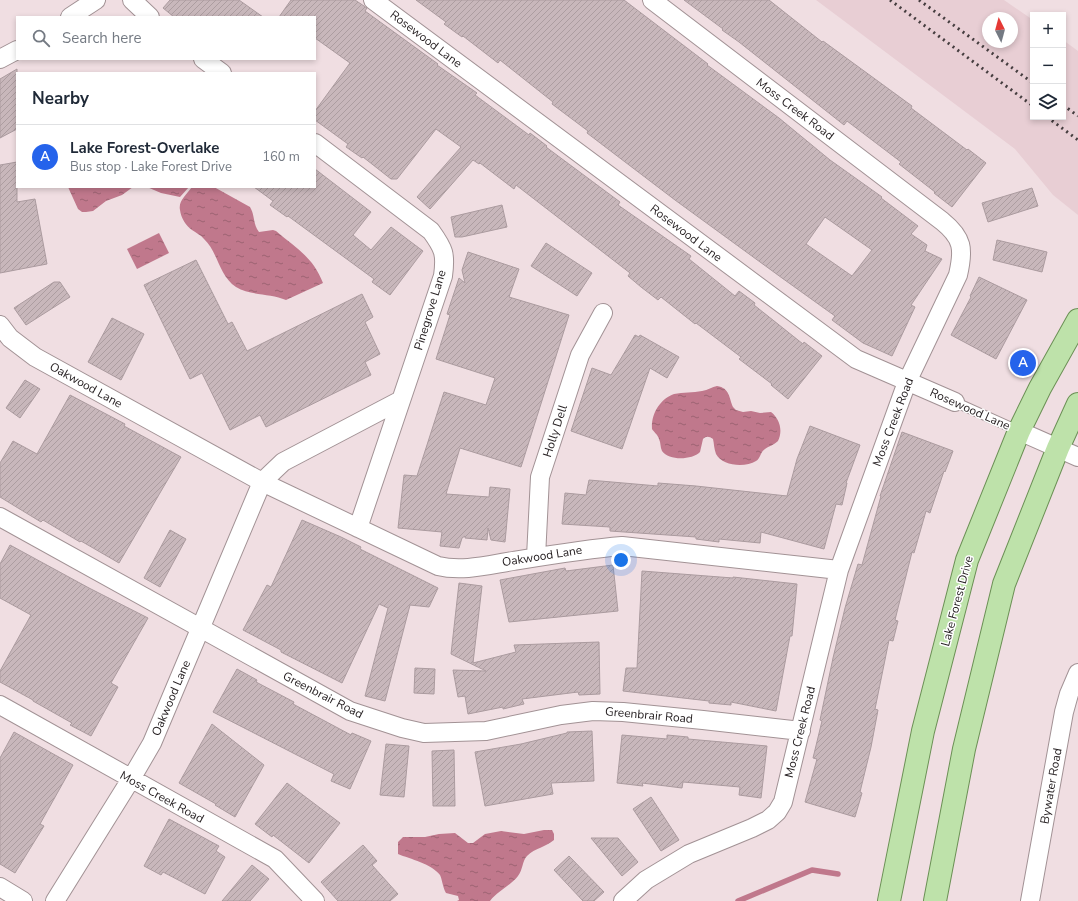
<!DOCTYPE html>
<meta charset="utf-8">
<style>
body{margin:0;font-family:"Nunito Sans",sans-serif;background:#f2f2f3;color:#1f2937}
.controls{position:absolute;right:12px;top:12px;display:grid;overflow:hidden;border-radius:0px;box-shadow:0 2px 6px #0003}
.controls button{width:36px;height:36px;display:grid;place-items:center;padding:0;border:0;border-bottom:1px solid #e0e1e3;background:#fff;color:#1f2937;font:20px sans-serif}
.compass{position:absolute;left:982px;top:12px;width:36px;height:36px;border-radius:50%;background:#fff;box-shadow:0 2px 6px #0003;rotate:354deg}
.you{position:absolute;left:621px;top:560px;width:14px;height:14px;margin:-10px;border:3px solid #fff;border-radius:50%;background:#1a73e8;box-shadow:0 0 0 6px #1a73e833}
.badge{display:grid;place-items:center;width:26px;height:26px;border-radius:50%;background:#2563eb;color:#fff;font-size:13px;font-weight:700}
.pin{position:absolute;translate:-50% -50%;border:2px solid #fff;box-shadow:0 1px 4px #0006}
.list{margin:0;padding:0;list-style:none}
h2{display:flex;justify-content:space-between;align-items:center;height:52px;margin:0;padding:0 16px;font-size:17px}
h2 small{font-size:13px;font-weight:400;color:#747a83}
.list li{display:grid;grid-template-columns:26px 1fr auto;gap:12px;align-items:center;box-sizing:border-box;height:64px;padding:0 16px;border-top:1px solid #e0e1e3}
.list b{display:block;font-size:15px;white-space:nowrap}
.list p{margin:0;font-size:13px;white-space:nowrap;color:#747a83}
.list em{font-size:13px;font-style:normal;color:#747a83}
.icon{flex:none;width:22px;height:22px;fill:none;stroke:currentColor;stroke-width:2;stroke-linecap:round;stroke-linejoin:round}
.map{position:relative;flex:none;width:1078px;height:901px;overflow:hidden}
.search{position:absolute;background:#fff;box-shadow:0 2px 6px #0003;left:16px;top:16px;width:300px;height:44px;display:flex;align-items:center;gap:10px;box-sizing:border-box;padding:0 14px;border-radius:0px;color:#747a83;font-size:15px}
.panel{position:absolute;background:#fff;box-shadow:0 2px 6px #0003;left:16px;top:72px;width:300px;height:116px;border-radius:0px}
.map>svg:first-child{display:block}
.built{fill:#e8ced4;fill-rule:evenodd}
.water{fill:url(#water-ripples)}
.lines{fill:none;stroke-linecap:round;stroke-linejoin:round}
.stream{stroke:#c0788c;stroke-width:5.5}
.building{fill:url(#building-hatch);stroke:#ab9b9f;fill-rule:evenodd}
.lane-casing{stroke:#a29295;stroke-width:11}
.street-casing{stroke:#a29295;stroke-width:20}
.primary-casing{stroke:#6b9055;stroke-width:24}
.lane{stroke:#fff;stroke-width:9}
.street{stroke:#fff;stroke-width:18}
.primary{stroke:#bee2aa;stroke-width:22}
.rail{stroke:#453d3f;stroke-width:3;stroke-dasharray:2 4;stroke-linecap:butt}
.labels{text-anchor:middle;stroke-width:3;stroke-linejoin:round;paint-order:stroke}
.street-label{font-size:12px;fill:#221c1e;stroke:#fff}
</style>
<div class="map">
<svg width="1078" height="901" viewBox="0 0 1078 901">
<defs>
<pattern id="water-ripples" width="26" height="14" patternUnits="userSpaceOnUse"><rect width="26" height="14" fill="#c0788c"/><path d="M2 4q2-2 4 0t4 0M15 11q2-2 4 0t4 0" fill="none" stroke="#9c6272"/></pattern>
<pattern id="building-hatch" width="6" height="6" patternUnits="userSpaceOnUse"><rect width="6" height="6" fill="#c8b7bb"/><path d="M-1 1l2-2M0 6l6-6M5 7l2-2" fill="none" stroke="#ac9da0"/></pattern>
</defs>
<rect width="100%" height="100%" fill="#f0dee2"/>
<path class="built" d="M816,0H1004L1033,20V117H1063V40L1078,51V215L1053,195L1015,149ZM988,18H1012V42H988Z"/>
<path class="water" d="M68,187H133L122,195L106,201L93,211L86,212H82L78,209Z
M147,187H189L180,197L161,193Z
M192,187H214L250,207C255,215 253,225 259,232L273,230L276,231C296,248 313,257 323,283L286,300C271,293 251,296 236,287C219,276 218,252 204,239C201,235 196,233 192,230C186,226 181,218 180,210C178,201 187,194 192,187Z
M159,233L169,253L137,269L127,249Z
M717,386C730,388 729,398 733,407L736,410L743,412L751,411L760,413L771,412C780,419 783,431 778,441C774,445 769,446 765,449C760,452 761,458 756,461C745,468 722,466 716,454C714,449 714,443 713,439C709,436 706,436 703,439L700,452C692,460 669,461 662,451C660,447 661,443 659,439C658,435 654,432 652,429C651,414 660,399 674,394C683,392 693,393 702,391C708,390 712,387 717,386Z
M544,830H552L554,834V840C546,847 535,848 527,856C522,861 523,870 518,876C510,886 498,891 490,901H457L459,900L458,896L446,893C443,888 442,879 440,875C432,864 410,859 398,854V842L403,837H425L439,834L455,833L468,843H473L485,834L501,831L524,834Z"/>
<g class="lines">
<path class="stream" d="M738,901L812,870L838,874"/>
</g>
<path class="building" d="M170,0H239L263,17H174L163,8Z
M291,0H355L367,8L365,11L438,64L437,65L477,93L475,95L529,135L530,133L547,146L546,147L620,202L618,205L691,256L689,259L735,296L739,291L755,303L754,305L803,344L804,342L822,356L788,399L771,385L772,384L739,359L741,357L696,323L695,324L661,297L658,300L641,287L628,276L630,273L516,185L514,189L480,163L479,164L473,160L430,209L417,197L461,147L436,129L397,179H391L363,157L362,158L346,147L348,144L315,120V111L350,63L315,38V17H279Z
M416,0H624L708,64L707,65L779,118L830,160L882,197L881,198L918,226L911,234L927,245L925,251L942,259L911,305L915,307L892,356L863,343L832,320L835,316L782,278L675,200L587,133L588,131L552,104L553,102L500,60L498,63L463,36L462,37L444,24L446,22ZM825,217L872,250L852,276L806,244Z
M684,0H769L822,42L823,41L912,106L911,108L967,150L968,149L986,163L952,207L934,193L935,192L899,164L901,162L847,121L844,125L739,42L722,30L723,29Z
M17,69V129L0,138V79Z
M17,162V202L35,199L47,264L0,273V165Z
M315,169L371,212L353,235L371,250L391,227L423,251L390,295L372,282L374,279L288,216L287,217L270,205L273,201L254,187H315Z
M1032,188L1038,206L988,222L982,203Z
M502,205L507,227L462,237H455L451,217Z
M997,240L1047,252L1042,272L993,260Z
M546,243L592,273L577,296L531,266Z
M468,252L519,269L509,297L569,315L521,467L460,448L446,494L489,497L490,487L510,489L505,542L491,540L488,528L487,540L465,538V536L462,538L459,548L440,546L442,532L398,528L404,475L417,476L444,392L486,405L495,378L436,359L450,315L447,314L459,278L465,283L462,270Z
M196,260L228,324L232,322L247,351L362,294L373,317L365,322L380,354L365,362L371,375L266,427L260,415L230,430L202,373L190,379L144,285Z
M979,277L1027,300L996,359L951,335L971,297L970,296Z
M54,282H60L70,297L26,325L14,308Z
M112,318L144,334L121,380L88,362Z
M635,335L639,337L640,335L679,357L667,378L650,368L622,449L571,431L592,368L611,375Z
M25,380L40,389L20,418L6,408Z
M70,395L125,424L124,426L181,457L119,563L81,541L80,542L43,520L41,522L0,497V463L13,441L37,454Z
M810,426L860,445L846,483H847L842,505L836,504L824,549L761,532L760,543L719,539V542L696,539V537L610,531V527L562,524L565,493L586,495L589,480L658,486V483L696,486L787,496L797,459Z
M902,432L953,451L945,472L944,471L930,513L926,511L914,553L912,552L895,620L898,621L893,641L889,640L875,709L878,710L871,747L860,792L862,793L855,817L805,802L817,759L813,758L822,721L820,720L833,658L845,608L858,564L862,565L881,496H880Z
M302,520L341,537L361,547L360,549L438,588L429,607L410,605L385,701L365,696L388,608L379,604L342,683L281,652V650L243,630L267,585L271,587Z
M170,530L186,539L160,587L144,578Z
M10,545L89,588L148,618L111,683L118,687L91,736L70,725L72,723L33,701V700L0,682V671L31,615L0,598V564Z
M613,565L618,611L509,622L500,580L565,568L566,571Z
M642,571L733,578V577L797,584L792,636H790L776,711L731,702V705L709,703V701L623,691L626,668H637Z
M459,583L482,586L473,663L516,652L514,645L599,642L600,694L579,695L578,692L522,699L524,704L503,709V707L468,714L465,696L458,697L453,670L486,671L451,654Z
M415,668L435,669L434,694L414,693Z
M237,669L257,680L256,682L294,702L293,704L351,735L352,733L371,741L350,789L331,781L334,774L213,712Z
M212,724L264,765L235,817L215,805L216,804L179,783Z
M592,731L594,781L551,783L553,794L485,806L475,752L521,744L567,733V732Z
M14,732L73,765L40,824L44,826L15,873L0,864V758Z
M622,735L667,739V735L688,737V739L767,746L761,798L739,795L740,787L683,782L682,788L642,783L643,786L617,783Z
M386,744L409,746L404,797L380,795Z
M454,750L455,806H433L432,751Z
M287,783L340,823L309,863L273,835L272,837L255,824Z
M651,797L679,840L661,851L633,809Z
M169,819L219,846L216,851L225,857L205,894L163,872L161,875L144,866Z
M591,838H618L638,862L622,876Z
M363,845L377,861L372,865L398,894L390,901H338L321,882Z
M569,856L604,892L594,901H583L554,870Z
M252,865L269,879L250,901H222Z"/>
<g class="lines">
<defs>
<path id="lane" d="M955,402L1019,431"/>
<path id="street" d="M132,0L150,17
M373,0L856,359L955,402
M70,17L96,0
M0,59L17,50
M203,59L222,73
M315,143L431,231C444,249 446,254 443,276L358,528
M0,325L10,338L35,357L262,482L438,566C462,572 488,565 513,561C550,555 586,549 622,546L839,570
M1019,431L1078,457
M0,517L350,711L402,728L424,733L486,731L561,715L593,711L623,712L703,720L801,731
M536,557L540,477L580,355L603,313
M0,705L275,859L315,901
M0,887L23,901
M55,901L131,779L152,743L262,482L283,462L401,400
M623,901L646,880L689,854L752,828L768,820L777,812L783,802L839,570L907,382L958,275C964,249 963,238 942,221L652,0
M1030,901L1064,712L1069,694L1078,673"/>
<path id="primary" d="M889,901L923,731L967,560L1019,431L1040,388L1078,320
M935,901L964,749L1004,584L1058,448L1078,404"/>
</defs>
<use href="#lane" class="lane-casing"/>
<use href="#street" class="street-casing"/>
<use href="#primary" class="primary-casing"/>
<use href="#lane" class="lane"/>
<use href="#street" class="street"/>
<use href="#primary" class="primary"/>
<path class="rail" d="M890,0L1033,106
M919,0L1033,83
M1063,105L1078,116
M1047,117L1078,140"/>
</g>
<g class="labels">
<g class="street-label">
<text transform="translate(426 39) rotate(37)" y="4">Rosewood Lane</text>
<text transform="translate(795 109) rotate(37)" y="4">Moss Creek Road</text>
<text transform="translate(686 233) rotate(37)" y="4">Rosewood Lane</text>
<text transform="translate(430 310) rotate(-73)" y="4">Pinegrove Lane</text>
<text transform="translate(86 385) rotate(29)" y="4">Oakwood Lane</text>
<text transform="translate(970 409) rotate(24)" y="4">Rosewood Lane</text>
<text transform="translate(893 422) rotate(-69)" y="4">Moss Creek Road</text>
<text transform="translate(555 431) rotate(-72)" y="4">Holly Dell</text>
<text transform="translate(542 556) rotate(-9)" y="4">Oakwood Lane</text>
<text transform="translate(957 601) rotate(-75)" y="4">Lake Forest Drive</text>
<text transform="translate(323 695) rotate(27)" y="4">Greenbrair Road</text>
<text transform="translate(171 698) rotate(-67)" y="4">Oakwood Lane</text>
<text transform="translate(649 715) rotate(5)" y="4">Greenbrair Road</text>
<text transform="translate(800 732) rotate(-76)" y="4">Moss Creek Road</text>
<text transform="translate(1051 786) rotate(-80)" y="4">Bywater Road</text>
<text transform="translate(162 797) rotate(29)" y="4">Moss Creek Road</text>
</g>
</g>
</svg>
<div class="controls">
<button>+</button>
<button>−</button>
<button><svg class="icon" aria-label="layers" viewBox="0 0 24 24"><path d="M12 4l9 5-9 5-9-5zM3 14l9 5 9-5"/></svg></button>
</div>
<svg class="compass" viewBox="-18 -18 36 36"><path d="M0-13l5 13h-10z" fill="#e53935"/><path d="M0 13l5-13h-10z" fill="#747a83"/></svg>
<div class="you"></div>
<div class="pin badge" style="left:1023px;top:363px">A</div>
<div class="search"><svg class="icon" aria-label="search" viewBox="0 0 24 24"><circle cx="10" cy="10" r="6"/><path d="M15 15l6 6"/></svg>Search here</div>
<section class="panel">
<h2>Nearby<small></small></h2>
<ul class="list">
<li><span class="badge">A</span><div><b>Lake Forest-Overlake</b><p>Bus stop · Lake Forest Drive</p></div><em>160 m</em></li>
</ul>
</section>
</div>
